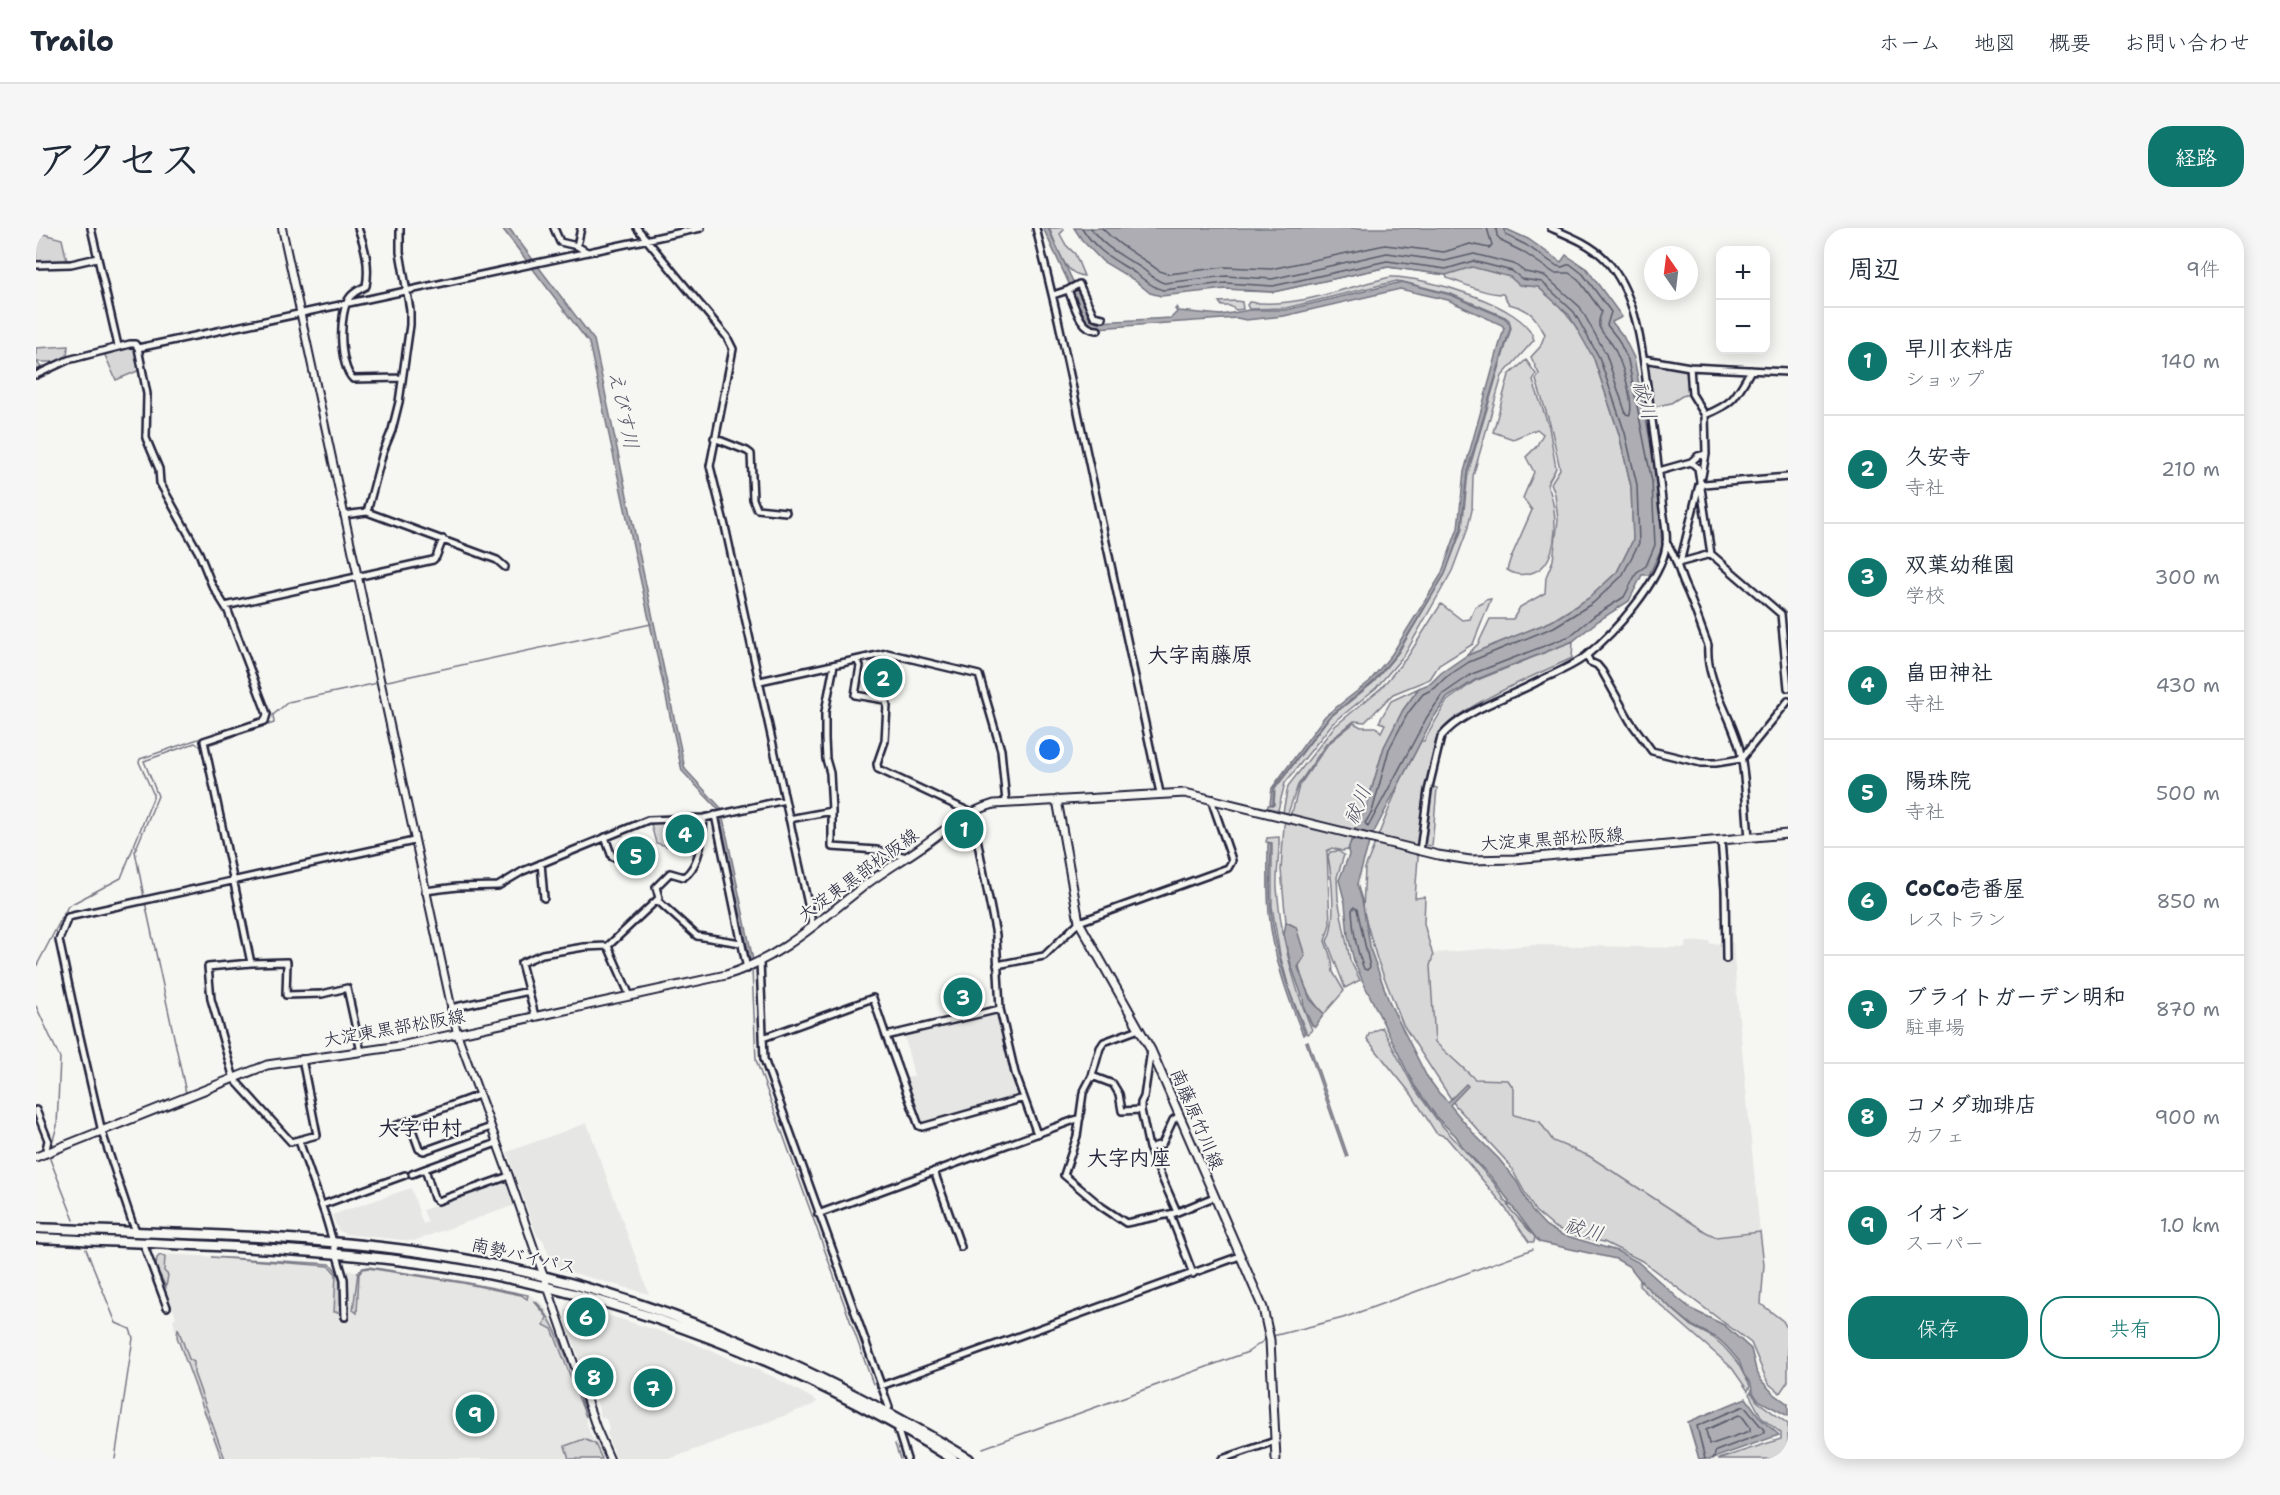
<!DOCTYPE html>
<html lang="ja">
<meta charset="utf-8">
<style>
body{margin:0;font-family:"Shantell Sans","Klee One",sans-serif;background:#f6f6f7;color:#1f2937}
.controls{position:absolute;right:18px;top:18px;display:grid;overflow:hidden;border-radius:12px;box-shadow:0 3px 15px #0003}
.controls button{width:54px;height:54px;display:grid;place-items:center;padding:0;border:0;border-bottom:2px solid #e0e1e3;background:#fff;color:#1f2937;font:30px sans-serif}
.compass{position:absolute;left:1608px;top:18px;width:54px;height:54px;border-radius:50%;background:#fff;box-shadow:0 3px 15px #0003;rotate:346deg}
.you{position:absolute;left:1014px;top:522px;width:21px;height:21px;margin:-15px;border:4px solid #fff;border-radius:50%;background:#1a73e8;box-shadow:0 0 0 9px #1a73e833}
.badge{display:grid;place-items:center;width:39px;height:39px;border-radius:50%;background:#0f766e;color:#fff;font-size:20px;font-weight:700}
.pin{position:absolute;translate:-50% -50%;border:3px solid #fff;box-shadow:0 2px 6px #0006}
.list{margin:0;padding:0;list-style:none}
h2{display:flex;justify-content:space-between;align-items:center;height:78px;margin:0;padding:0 24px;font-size:26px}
h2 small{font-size:20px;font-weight:400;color:#747a83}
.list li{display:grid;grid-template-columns:39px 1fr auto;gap:18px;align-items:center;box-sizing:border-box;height:108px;padding:0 24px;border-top:2px solid #e0e1e3}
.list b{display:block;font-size:22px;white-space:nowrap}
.list p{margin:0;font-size:20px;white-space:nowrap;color:#747a83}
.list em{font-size:20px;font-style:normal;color:#747a83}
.actions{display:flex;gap:12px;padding:18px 24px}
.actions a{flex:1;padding:14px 0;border:2px solid #0f766e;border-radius:24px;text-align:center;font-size:21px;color:#0f766e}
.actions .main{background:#0f766e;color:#fff}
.map{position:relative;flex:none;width:1752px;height:1231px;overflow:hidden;border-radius:24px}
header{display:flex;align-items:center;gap:36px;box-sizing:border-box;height:84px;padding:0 30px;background:#fff;border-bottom:2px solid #e0e1e3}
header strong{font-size:28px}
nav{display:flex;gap:33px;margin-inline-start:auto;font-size:21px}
.intro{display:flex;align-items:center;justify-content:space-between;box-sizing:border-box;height:144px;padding:0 36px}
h1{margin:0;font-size:42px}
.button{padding:15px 27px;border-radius:24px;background:#0f766e;color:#fff;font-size:21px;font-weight:700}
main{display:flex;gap:36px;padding:0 36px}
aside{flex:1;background:#fff;border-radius:24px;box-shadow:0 3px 15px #0003}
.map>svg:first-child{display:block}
.built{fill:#e6e6e4}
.green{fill:#d7d7d7;stroke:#7c7c89;stroke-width:1.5}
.water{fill:#adadb3;stroke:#757583;stroke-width:1.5}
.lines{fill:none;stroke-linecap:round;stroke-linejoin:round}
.shore{stroke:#5a5a6b;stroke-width:1.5}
.stream{stroke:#757583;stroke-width:1.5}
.minor-casing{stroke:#22223b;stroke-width:10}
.tertiary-casing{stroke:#22223b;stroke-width:10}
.secondary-casing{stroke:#22223b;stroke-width:11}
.trunk-casing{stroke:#22223b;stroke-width:13}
.minor{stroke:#f6f6f2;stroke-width:5}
.tertiary{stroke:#f6f6f2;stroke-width:6}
.secondary{stroke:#f6f6f2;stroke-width:7}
.trunk{stroke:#f6f6f2;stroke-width:8}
.labels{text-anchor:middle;stroke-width:4.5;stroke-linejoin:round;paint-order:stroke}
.street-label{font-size:18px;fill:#22223b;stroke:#f6f6f2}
.water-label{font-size:20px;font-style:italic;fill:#535365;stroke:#f6f6f2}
.quarter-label{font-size:21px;font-weight:bold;fill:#22223b;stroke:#f6f6f2}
</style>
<header>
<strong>Trailo</strong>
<nav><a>ホーム</a><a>地図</a><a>概要</a><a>お問い合わせ</a></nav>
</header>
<div class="intro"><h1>アクセス</h1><a class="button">経路</a></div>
<main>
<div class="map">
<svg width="1752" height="1231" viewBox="0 0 1752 1231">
<rect width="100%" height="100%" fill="#f6f6f2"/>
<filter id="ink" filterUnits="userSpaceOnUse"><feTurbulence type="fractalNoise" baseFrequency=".0167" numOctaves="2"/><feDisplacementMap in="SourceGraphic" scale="12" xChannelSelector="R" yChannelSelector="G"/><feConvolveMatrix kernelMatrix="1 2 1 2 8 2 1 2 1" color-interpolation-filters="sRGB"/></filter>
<g filter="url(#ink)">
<path class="built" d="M1673,713L1675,716L1697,714L1701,769L1724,1004L1702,1008L1680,1009L1553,928L1517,913L1504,894L1477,887L1478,861L1439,851L1399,814L1394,738L1399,725L1498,717L1649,720L1651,714Z
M962,784L983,868L887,897L884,896L868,851L878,848L868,806Z
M551,895L613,1066L523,1041L515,1034L507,1012L501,1008L471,924Z
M471,952L479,977L377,1013L309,1006L302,1002L296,987L375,960L387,996L392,994L387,982Z
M123,1026L289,1034L294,1035L302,1042L322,1043L332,1038L428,1053L494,1067L507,1076L517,1093L549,1182L550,1194L556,1210L560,1213L569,1231H184L141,1109L137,1092L140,1088L118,1038V1032Z
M535,1076L640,1108L738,1149L781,1173L779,1176L634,1231H580L571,1206L573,1200L570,1191L565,1189L552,1144L545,1135L530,1093L529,1083Z"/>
<path class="green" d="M1013,0H1026L1028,2L1024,6L1030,17L1039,26L1048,48C1027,47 1021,17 1013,0Z
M0,4L26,11L31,33L0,34Z
M1219,35L1477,38L1522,76L1543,102L1558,131L1583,206L1595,259L1597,312L1581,344L1553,370L1516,393L1430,428L1442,416L1454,391H1477L1484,379L1509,365L1510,349L1517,332L1522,292L1519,266L1515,255L1524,241L1515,199L1500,152L1503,146L1495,129L1504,119L1509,106C1498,87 1495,82 1473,76L1467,66C1448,66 1429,56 1411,50L1410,47L1352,39L1237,64L1208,63Z
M1355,49C1385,48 1492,77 1498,112L1466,148L1437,248L1436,282L1431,303L1416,343L1369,426L1340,460L1296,496L1249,555L1242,582L1232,580V577H1238L1239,561L1292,491L1337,455L1362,425L1409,346L1426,301L1432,245L1475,100L1473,92L1469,89L1415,66L1367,54L1361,53L1250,80L1213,81L1211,77L1213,74C1262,81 1308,59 1355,49Z
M1200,73L1206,74L1207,81L1200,82L1194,78H1186L1183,74Z
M32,118L31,129L20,134H1L6,141L0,145V120Z
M96,119L99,121L104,142L80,152L68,125Z
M1490,132L1500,146L1497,153L1513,199L1520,240L1511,256C1522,278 1525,334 1498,344C1488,348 1480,348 1471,342L1474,332L1496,282L1487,270L1498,244L1490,229L1500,219L1507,206L1501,201L1477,211L1457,204L1473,147Z
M1611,135L1650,142L1654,166L1646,168L1635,175L1617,179Z
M1455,371L1437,416L1403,437L1394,451L1357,466L1329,494L1318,493L1290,516L1262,557L1252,585L1247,584L1252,558L1298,499L1345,460L1372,428L1405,376L1426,392L1434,391L1439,379L1447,375L1449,372Z
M1537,413L1536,430C1509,443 1419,480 1406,503C1397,519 1395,540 1391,557L1401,560L1396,618L1383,616L1379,670L1389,669L1388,696L1397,728L1394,738L1399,814L1439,851L1472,852L1478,861V887L1504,894L1517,913L1553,928L1670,1004L1680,1009L1724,1004L1728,1036L1725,1076L1747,1093L1752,1102V1153L1744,1165L1732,1155L1715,1115L1606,1033L1568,1014L1536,1007L1518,999L1499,983L1473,936L1419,877L1367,797L1341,731L1327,682L1329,640L1364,554L1385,513H1388L1411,473L1439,453Z
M1383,460L1367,482L1348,519L1330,580L1318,602L1312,622L1306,623L1296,620L1291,623L1294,696L1289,713L1296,733L1297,744L1308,763L1288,786C1261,758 1262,736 1260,699L1250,694L1245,642L1248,597L1257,581L1263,558L1292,516L1318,495L1325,499H1340L1345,504L1349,496L1343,494L1355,473Z
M619,593H666L665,605L661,600L650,598L643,600L641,606L643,613L648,615L658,608L664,610L659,626L620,615L615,597Z
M1243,609C1244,626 1240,643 1241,660C1245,710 1257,756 1276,802L1271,806L1255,767L1244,727L1236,678V615L1230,614L1231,610Z
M1302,623L1308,627L1301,649L1302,671L1314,732L1324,752L1309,760L1291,713C1301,695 1296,650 1292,628L1294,624Z
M1346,799L1377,858L1401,892L1458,955L1475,982L1499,1009L1498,1014H1493L1465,974L1410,909L1400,905L1376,867L1331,811L1333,806Z
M124,1027L129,1029L128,1043L132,1047L130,1059L120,1039L121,1030Z
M175,1029L294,1036C306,1046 307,1066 306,1081L302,1084H298L300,1046L293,1038Z
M332,1039L427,1054L492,1067L491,1071L485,1067L427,1055L332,1040L327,1041L323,1046L321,1085L317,1082L322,1044L327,1040Z
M1604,1053L1657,1099L1678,1110L1688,1119L1701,1134L1714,1158L1712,1163L1696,1140L1603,1058Z
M498,1073C519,1085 543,1163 550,1189L520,1111L516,1101L508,1097L511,1089Z
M142,1100L153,1131L158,1134V1145L189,1231H186L141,1109Z
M1715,1164L1721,1173L1752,1196V1231H1682L1745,1211V1205L1726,1190L1713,1166Z
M548,1211L559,1216L566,1231H533L529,1218Z"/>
<path class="water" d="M466,0H473L558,112L649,541L685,580L717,732L714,733L682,581L646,543L553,115Z
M1007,0H1012L1054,90L1061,94L1135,90L1141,84L1139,81L1141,79L1143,83L1185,87L1213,82H1250L1366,54L1415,67L1469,90L1474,96V101L1431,244L1425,301L1409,346L1361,425L1336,455L1292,490L1238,560L1237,577L1234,576L1236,560L1289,488L1333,454L1356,426L1405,347L1422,300L1428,244L1468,100L1466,97L1412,72L1364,61L1248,88L1210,92L1201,90L1061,100L1051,94Z
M1038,0H1468L1492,11L1525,34L1530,27L1551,41L1586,89L1576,94L1587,108L1598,130L1622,253L1626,319L1613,347H1606L1593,373L1562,393L1537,413L1439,452L1411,470L1396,492L1337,606L1318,602L1330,580L1348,519L1367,482L1383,460L1395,455L1405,445L1430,428L1516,393L1553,370L1581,344L1597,312L1595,258L1583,206L1558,131L1533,87L1502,59L1483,57L1474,49L1436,39L1410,47L1352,39L1237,64L1190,61L1125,68L1114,65L1098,52L1066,33L1046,12Z
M1316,612L1333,615L1321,656L1326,672L1335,723L1354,776L1390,847L1403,865L1412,874L1430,856L1432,858L1414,877L1438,906L1463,931L1481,954L1496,983L1510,998L1524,1006L1581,1023L1602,1034L1644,1072L1657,1082L1688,1097L1715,1121L1720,1142L1725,1152L1737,1165L1752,1176V1188L1722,1172L1716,1163L1715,1156L1708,1147L1703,1133L1690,1118L1681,1110L1657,1098L1639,1083L1608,1057L1594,1039L1580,1031L1503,1014L1475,977L1472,978L1473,973L1456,950L1427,920L1420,908L1402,891L1378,857L1328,756L1318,733L1312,708L1309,675L1303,652L1313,627L1312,622Z
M1232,615H1235C1235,637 1233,659 1235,680C1239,724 1253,766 1269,805L1267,807C1251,767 1237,728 1233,685C1231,662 1232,638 1232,615Z
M1250,694L1260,699L1269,728L1262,739L1274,771L1288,786L1279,799L1276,797L1268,780L1267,771L1255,737L1248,707Z
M1272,813L1312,928L1310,929L1270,814Z
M1710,1170L1725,1191L1743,1207L1675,1231H1663L1652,1194Z"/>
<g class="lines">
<path class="shore" d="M1046,0C1062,25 1076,30 1099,45C1109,52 1115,59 1127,62L1190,55L1237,58L1351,33L1410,41L1437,33L1476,43L1486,51L1506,54L1538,84L1563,129L1589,205L1601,257L1603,315L1586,348L1557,375L1518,399L1433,434L1409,450L1399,460L1387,466L1372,485L1353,521L1336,584L1329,595L1332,599L1391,489L1407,466L1436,446L1534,408L1558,388L1588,369L1601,344L1610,338L1619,317L1616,254L1592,132L1582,111L1571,97L1575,84L1547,46L1534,36L1526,39L1521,38L1490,17L1470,7L1468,0
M1055,0C1067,19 1085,27 1104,39C1113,45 1118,52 1128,55L1190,48L1236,51L1351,25L1409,33L1438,26L1478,36L1489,44L1509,48L1544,79L1570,126L1590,186L1594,187C1598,170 1585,133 1577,118C1573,111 1565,105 1563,98C1562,92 1564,88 1566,84L1542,51L1533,45H1518L1487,24L1467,14L1461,8L1460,0
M1066,0C1080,15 1091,21 1108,32C1117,37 1122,45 1133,46L1189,39L1235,41L1349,17L1408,24L1434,16L1453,20L1456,17L1451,0
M1318,679L1321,681L1334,739L1331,742L1328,741C1320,722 1317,702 1316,682Z
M1703,1187L1706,1188L1714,1199V1203L1676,1216H1673L1670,1202Z
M1669,1231L1661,1198L1708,1178L1728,1202V1205L1680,1223L1677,1231"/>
<path class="stream" d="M347,454L615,396
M172,517L238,495L237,487L252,474L342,455
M108,669L99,623L122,568L108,533L159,515L165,519L167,518
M109,674L150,865
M0,739L32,678L85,650L117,570V565L103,534L104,531L229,488
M716,741L720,832L837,1156
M0,778L24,830L21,898L14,922
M12,926L38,992
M50,1021L80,1095L94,1101L97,1110L79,1231
M1237,1108L1307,1090L1497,1021
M859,1216L864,1231
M947,1220L1212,1124L1230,1111"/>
<defs>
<path id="minor" d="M55,0L82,118
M322,0C329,19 334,38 330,58C324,61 318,64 314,69C302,84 303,138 317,151L365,150
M518,0L524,14L541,18
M545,0L541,18L551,24
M601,0L691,109L697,121L674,238L689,298L777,699
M1000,0L1022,91L1124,565
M0,37L35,36L61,30
M1032,62L1043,56L1058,88L1067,90
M1017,67L1032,62C1038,75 1044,103 1062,102
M102,120L111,166L110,210L123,241L124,255L163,325L176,357L192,383L231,486L229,493L168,513L215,735
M1608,131L1654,139L1752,144
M1654,139L1656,166L1669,187L1670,226L1662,228L1655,234L1662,240L1675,326L1745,386L1752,460
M0,147L32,132L94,116H99L102,120L665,0
M1669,187C1697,176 1700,169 1715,142
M678,210L711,223L715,226L717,271L721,281L750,284
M1623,243L1655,234
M1666,248L1670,226
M1664,254L1668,256L1752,249
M331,284L347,224L356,202L363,174L374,97V82L364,24V0
M308,287L331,284L461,332L469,339
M1630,314C1641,329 1642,343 1649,358C1658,377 1664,397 1672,417C1669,453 1696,488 1704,522C1710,550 1710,581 1713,609
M1642,335L1675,326
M1644,335L1663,257
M189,378L397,332L400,329L407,311
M1551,428L1554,434L1561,437L1566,443L1594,493L1616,523L1665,535H1680L1705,531L1752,473
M821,432L824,438L819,467L849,472L851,477L849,513L841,536L842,541L936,585L960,707L964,781L979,845L1001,906
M724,453L851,425L943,447L965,522L970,574
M796,583V619L841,622L871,629
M679,587L711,741
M753,591L796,583L794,545L790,531L789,511V484L798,437
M569,609L576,629
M1685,612L1689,662L1690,731
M1384,623L1392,563L1405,509C1426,483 1471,470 1499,455C1516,446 1537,439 1551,427C1578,405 1625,353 1630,318C1632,303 1627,287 1626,273C1622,232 1616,191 1610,151C1605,111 1598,63 1570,32C1555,16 1534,8 1515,0
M505,635L508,670
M389,663L421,659L462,658L487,643L612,592L668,590L749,572
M621,672L661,708L705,715
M572,718L594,768
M724,734L728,831L853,1179
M961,737L1008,728L1043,694L1192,640L1196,633L1195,629L1177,577V571
M415,780L493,763
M499,788L485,735L506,726L548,719L572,718L623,670L620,659L634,645L648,649C664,638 667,608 668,590
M1103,801L1068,814L1064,820L1056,848L1047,865L1041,908L1028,947L1066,979L1090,995L1139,985L1178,969
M850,808L883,898L886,899L988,870
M727,810L837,770L850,808L964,781
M1115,822L1108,869L1105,875V882L1113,920L1126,916L1137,892L1143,888
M266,831L281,907L255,914L198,851L175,771L172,739L215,735L251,734L250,767L286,766L311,760L325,824
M1056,848L1077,856L1083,866L1086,883L1105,882
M443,867L373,893L383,921L388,923L455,899
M0,882L12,912L9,926
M359,898L373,893
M263,913L289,987L308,1051L309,1089
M461,915L389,941L398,970L402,973L473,948
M1113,920L1141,984
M898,943L925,1019
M376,946L389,941
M286,977L369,947
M782,986L1044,890
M1134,986L1157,1046
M101,1004L96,994L66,904L41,796L23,712L32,689L378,613
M107,1015L131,1079
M845,1158L1204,1028
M862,1203L871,1231
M1186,1231L1239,1213"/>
<path id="tertiary" d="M246,0L421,805L473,948L560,1199L574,1231"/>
<path id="secondary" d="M1021,572L1043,694L1115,822L1227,1080L1234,1112L1240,1231
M0,929L231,837L364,818L690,747C742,731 781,695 823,662C842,646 864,634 884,620C906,604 930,584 958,576L1149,565L1402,627L1434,632L1479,631L1752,606"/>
<path id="trunk" d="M0,1000C125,1006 252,1006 377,1023C576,1050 761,1127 933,1231
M0,1010C138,1017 276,1018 412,1039C588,1067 767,1137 917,1231"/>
</defs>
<use href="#minor" class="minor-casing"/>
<use href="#tertiary" class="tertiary-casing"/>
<use href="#secondary" class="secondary-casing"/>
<use href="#trunk" class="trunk-casing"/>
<use href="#minor" class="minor"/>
<use href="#tertiary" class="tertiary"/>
<use href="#secondary" class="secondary"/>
<use href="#trunk" class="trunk"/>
</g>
</g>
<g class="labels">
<g class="street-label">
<text transform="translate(1516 611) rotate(-4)" y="6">大淀東黒部松阪線</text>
<text transform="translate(822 647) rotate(-36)" y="6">大淀東黒部松阪線</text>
<text transform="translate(358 800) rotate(-10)" y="6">大淀東黒部松阪線</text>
<text transform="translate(1161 891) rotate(67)" y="6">南藤原竹川線</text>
<text transform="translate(488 1028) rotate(13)" y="6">南勢バイパス</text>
</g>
<g class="water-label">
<text transform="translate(1609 172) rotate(75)" y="7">祓川</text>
<text transform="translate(588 182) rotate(78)" y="7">えびす川</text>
<text transform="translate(1321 577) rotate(-67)" y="7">祓川</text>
<text transform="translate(1548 1001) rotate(16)" y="7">祓川</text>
</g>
<g class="quarter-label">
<text x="1164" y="434">大字南藤原</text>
<text x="384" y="907">大字中村</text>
<text x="1093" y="937">大字内座</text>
</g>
</g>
</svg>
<div class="controls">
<button>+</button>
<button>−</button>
</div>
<svg class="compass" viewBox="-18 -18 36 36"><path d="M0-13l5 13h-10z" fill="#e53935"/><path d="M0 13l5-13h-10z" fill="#747a83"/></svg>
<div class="you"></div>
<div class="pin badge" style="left:928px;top:601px">1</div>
<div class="pin badge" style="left:847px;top:450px">2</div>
<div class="pin badge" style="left:927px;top:769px">3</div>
<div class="pin badge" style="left:649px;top:606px">4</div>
<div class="pin badge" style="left:600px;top:628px">5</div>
<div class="pin badge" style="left:550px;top:1089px">6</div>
<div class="pin badge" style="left:617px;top:1160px">7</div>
<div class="pin badge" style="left:558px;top:1149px">8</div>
<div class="pin badge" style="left:439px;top:1186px">9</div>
</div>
<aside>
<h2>周辺<small>9件</small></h2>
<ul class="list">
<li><span class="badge">1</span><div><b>早川衣料店</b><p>ショップ</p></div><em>140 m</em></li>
<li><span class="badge">2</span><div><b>久安寺</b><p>寺社</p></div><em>210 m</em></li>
<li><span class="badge">3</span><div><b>双葉幼稚園</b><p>学校</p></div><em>300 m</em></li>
<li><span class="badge">4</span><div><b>畠田神社</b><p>寺社</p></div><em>430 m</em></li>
<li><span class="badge">5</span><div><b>陽珠院</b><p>寺社</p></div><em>500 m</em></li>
<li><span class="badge">6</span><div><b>CoCo壱番屋</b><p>レストラン</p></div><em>850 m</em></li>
<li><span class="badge">7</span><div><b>ブライトガーデン明和</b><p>駐車場</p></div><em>870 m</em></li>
<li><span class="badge">8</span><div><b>コメダ珈琲店</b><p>カフェ</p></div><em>900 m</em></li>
<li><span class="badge">9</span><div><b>イオン</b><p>スーパー</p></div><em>1.0 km</em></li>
</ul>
<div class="actions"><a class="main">保存</a><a>共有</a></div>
</aside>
</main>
